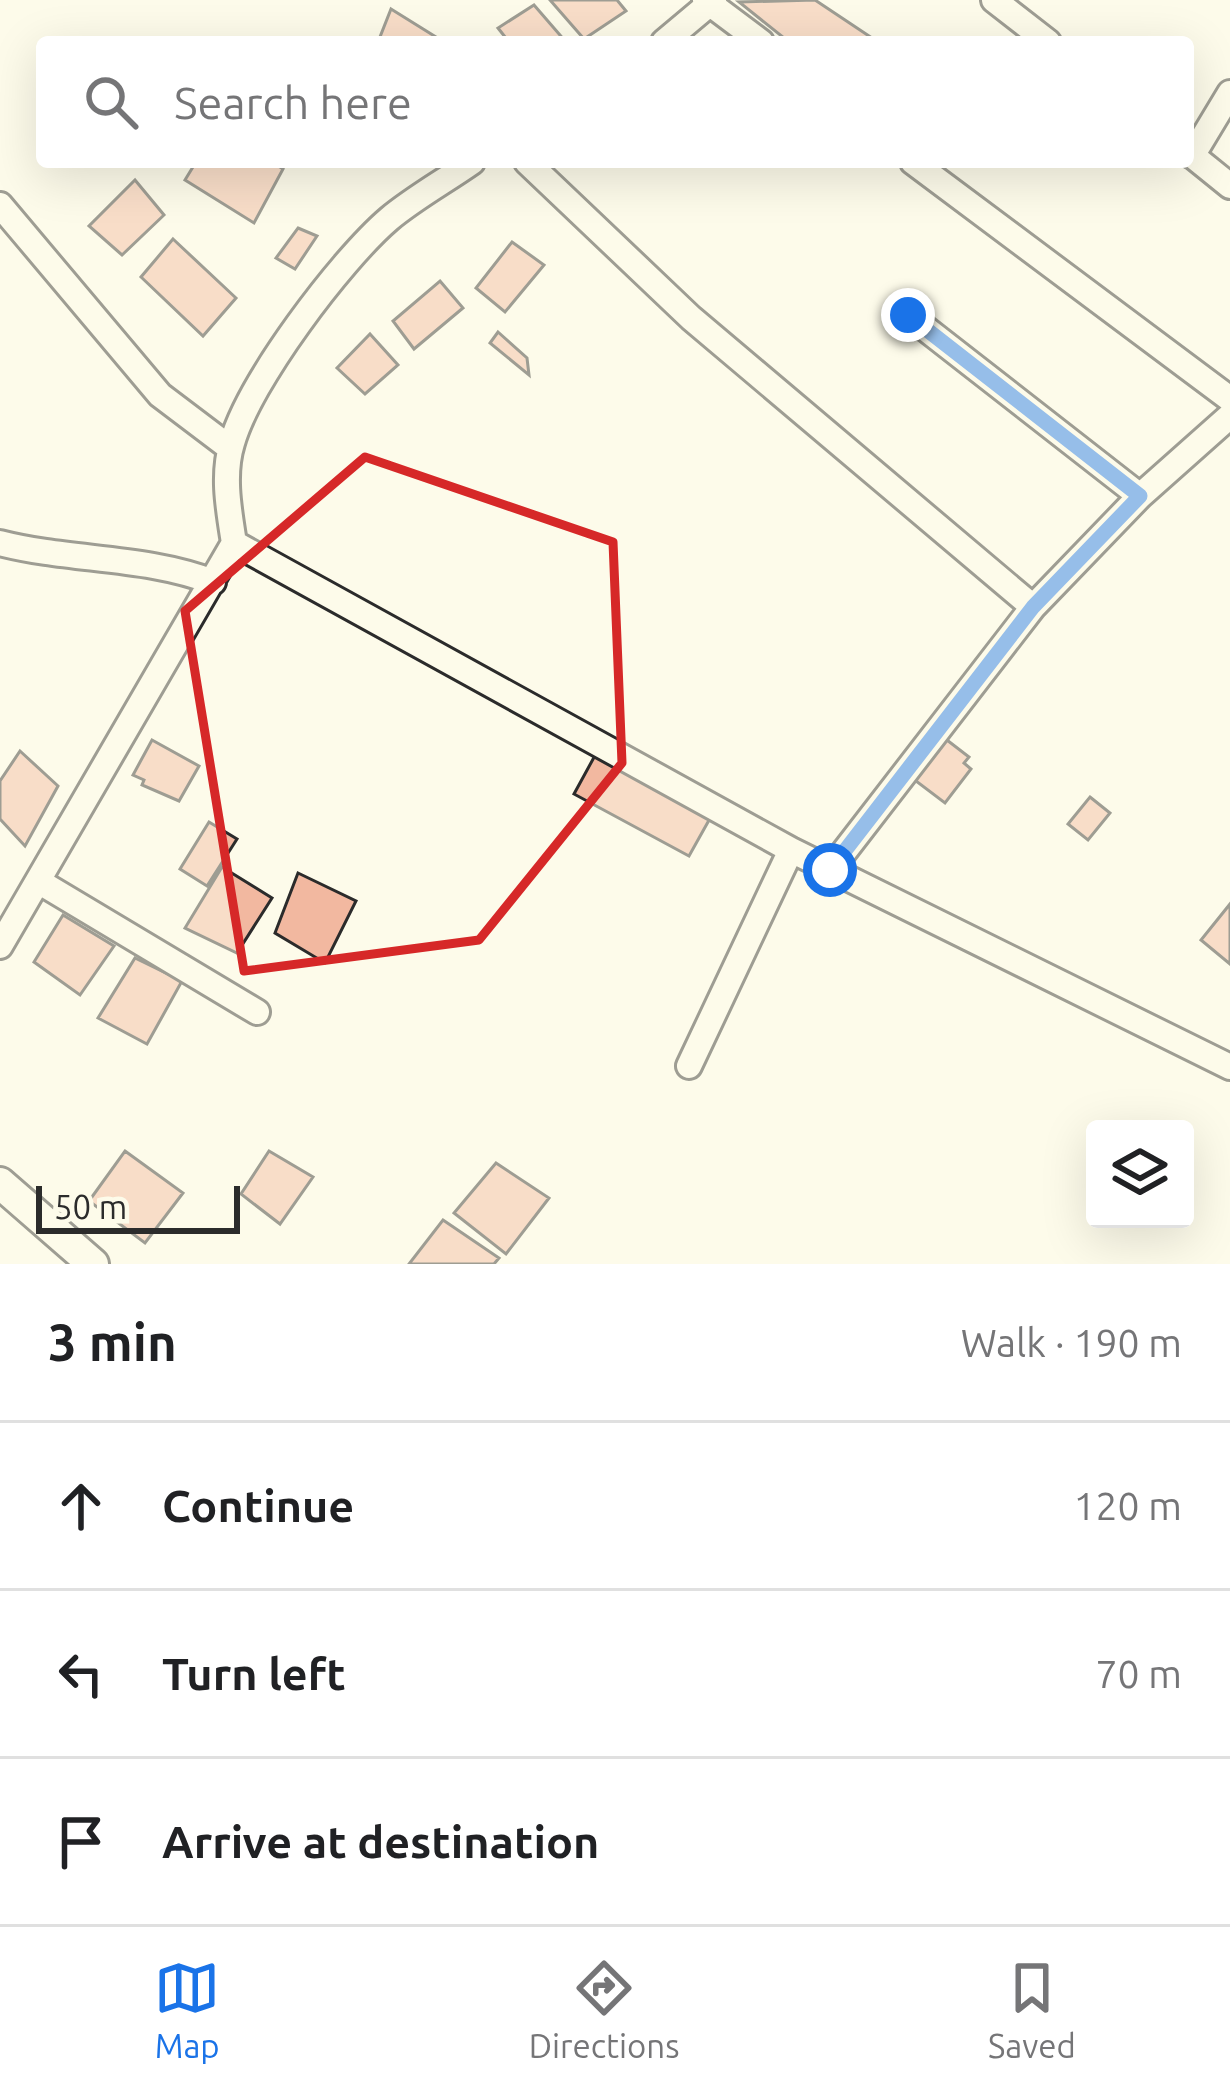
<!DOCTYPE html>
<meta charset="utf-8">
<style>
body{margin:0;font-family:Ubuntu,sans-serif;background:#f6f6f6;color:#202124}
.controls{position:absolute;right:36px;bottom:36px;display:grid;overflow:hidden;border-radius:12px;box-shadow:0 12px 48px #0002}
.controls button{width:108px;height:108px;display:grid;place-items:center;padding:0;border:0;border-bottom:3px solid #e0e0e0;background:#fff;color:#202124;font:60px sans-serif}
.scale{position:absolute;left:36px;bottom:30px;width:204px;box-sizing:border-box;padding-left:12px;border:6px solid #2b2b2b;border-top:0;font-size:33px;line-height:42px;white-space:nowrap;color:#2b2b2b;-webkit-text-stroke:9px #fdfbea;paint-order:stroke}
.stop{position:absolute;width:36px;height:36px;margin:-27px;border:9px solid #1a73e8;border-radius:50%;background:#fff}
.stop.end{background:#1a73e8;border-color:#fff;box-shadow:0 3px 12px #0008}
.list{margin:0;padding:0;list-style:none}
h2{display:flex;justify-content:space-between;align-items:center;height:156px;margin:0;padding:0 48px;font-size:51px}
h2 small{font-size:39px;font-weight:400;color:#757577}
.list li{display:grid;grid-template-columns:78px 1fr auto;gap:36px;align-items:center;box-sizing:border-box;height:168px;padding:0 48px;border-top:3px solid #e0e0e0}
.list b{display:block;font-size:45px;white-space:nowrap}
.list em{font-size:39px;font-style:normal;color:#757577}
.icon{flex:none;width:66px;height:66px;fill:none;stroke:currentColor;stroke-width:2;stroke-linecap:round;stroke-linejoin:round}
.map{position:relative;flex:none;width:1230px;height:1264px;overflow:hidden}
.search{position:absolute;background:#fff;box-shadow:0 12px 48px #0002;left:36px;right:36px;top:36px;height:132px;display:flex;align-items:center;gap:30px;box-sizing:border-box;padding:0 42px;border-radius:12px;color:#757577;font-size:45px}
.sheet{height:660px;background:#fff}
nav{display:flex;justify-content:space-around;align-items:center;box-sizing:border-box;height:168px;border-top:3px solid #e0e0e0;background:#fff;font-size:33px;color:#757577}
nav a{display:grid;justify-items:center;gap:6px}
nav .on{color:#1a73e8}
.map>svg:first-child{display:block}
.building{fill:#f2b8a0;stroke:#2b2b2b;stroke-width:3}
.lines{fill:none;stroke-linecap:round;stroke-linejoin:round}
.minor-casing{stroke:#2b2b2b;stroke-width:30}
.tertiary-casing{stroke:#2b2b2b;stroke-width:36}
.minor{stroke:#fdfbea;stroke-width:24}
.tertiary{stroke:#fdfbea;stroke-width:30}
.route{stroke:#1a73e8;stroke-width:15}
.marked{fill:none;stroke:#d62828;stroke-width:9;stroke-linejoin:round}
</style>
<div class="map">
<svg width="1230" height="1264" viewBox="0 0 1230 1264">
<rect width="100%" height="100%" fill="#fdfbea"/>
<path class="building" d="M550,0H617L626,11L584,39Z
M815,0L878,42H789L739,2Z
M534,5L566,42H509L498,28Z
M391,9L444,42H378Z
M196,162H272L283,169L254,223L185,180Z
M135,180L164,215L122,255L89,226Z
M298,228L317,236L295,269L276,258Z
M173,239L236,298L203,336L141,277Z
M512,242L544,265L505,312L476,288Z
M440,281L463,308L414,349L393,321Z
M498,332L527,358L529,375L490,343Z
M370,334L398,365L365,394L337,368Z
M943,737L969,757L964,763L971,769L945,803L912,778Z
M152,740L199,766L179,801L142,785L144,780L133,775Z
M598,750L713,813L689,856L574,794Z
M20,751L58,786L25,846L0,819V781Z
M1090,797L1110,813L1088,840L1068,824Z
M209,822L237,839L207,886L180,869Z
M222,867L272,898L237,953L185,928Z
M298,873L356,901L325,963L275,933Z
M1230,904V964L1201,940Z
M63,915L114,946L80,995L34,962Z
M135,958L182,981L147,1044L98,1018Z
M125,1151L183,1193L145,1243L89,1201Z
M269,1151L313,1177L280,1224L241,1194Z
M496,1163L549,1198L506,1254L454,1213Z
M443,1220L499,1258L494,1264H409Z"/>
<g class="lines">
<defs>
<path id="minor" d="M705,0L761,42
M994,0L1048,42
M664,42L714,0
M1188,152L1230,186
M1192,156L1230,93
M527,162L691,318L1033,607
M913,162L1230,399
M0,205L160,395L230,448
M908,315L1140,496
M0,543C70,561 146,556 213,582
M234,543L791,850L1230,1067
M830,870L1033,607L1140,496L1230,416
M38,881L257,1012
M0,946L234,543C229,511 222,475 232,443C249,382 340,261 389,219C414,198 445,181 472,162
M689,1066L791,850"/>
<path id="tertiary" d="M0,1183L93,1264"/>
</defs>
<use href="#minor" class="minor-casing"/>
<use href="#tertiary" class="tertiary-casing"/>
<use href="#minor" class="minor"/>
<use href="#tertiary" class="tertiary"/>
</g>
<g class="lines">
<path class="route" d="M830,870L1033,607L1140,496L908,315"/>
</g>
<path d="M0 0H1230V1264H0ZM365,457L613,542L622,763L479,940L244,971L185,611Z" fill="#fdfbea" fill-opacity=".55" fill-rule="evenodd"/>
<path class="marked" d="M365,457L613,542L622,763L479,940L244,971L185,611Z"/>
</svg>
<div class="controls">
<button><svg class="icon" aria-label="layers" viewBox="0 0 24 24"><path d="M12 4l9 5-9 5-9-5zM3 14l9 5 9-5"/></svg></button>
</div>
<div class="scale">50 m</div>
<div class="stop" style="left:830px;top:870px"></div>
<div class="stop end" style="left:908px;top:315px"></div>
<div class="search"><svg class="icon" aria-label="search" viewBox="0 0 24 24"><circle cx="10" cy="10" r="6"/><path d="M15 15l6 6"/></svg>Search here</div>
</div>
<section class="sheet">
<h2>3 min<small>Walk · 190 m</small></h2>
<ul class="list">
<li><svg class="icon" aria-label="ahead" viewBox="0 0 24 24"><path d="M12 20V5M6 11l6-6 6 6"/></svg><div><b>Continue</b></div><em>120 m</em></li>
<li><svg class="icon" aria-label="left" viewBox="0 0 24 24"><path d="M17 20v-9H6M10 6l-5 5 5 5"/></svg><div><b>Turn left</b></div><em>70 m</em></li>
<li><svg class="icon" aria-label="arrive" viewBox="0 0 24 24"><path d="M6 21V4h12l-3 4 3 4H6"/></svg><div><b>Arrive at destination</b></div></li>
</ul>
</section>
<nav>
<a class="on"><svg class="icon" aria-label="map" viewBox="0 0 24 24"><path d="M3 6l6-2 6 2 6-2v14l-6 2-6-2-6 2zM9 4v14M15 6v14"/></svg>Map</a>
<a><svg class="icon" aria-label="directions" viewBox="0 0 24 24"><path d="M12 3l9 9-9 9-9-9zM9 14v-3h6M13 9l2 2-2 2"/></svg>Directions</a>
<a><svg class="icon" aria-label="saved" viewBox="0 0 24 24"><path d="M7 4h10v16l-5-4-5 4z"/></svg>Saved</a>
</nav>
